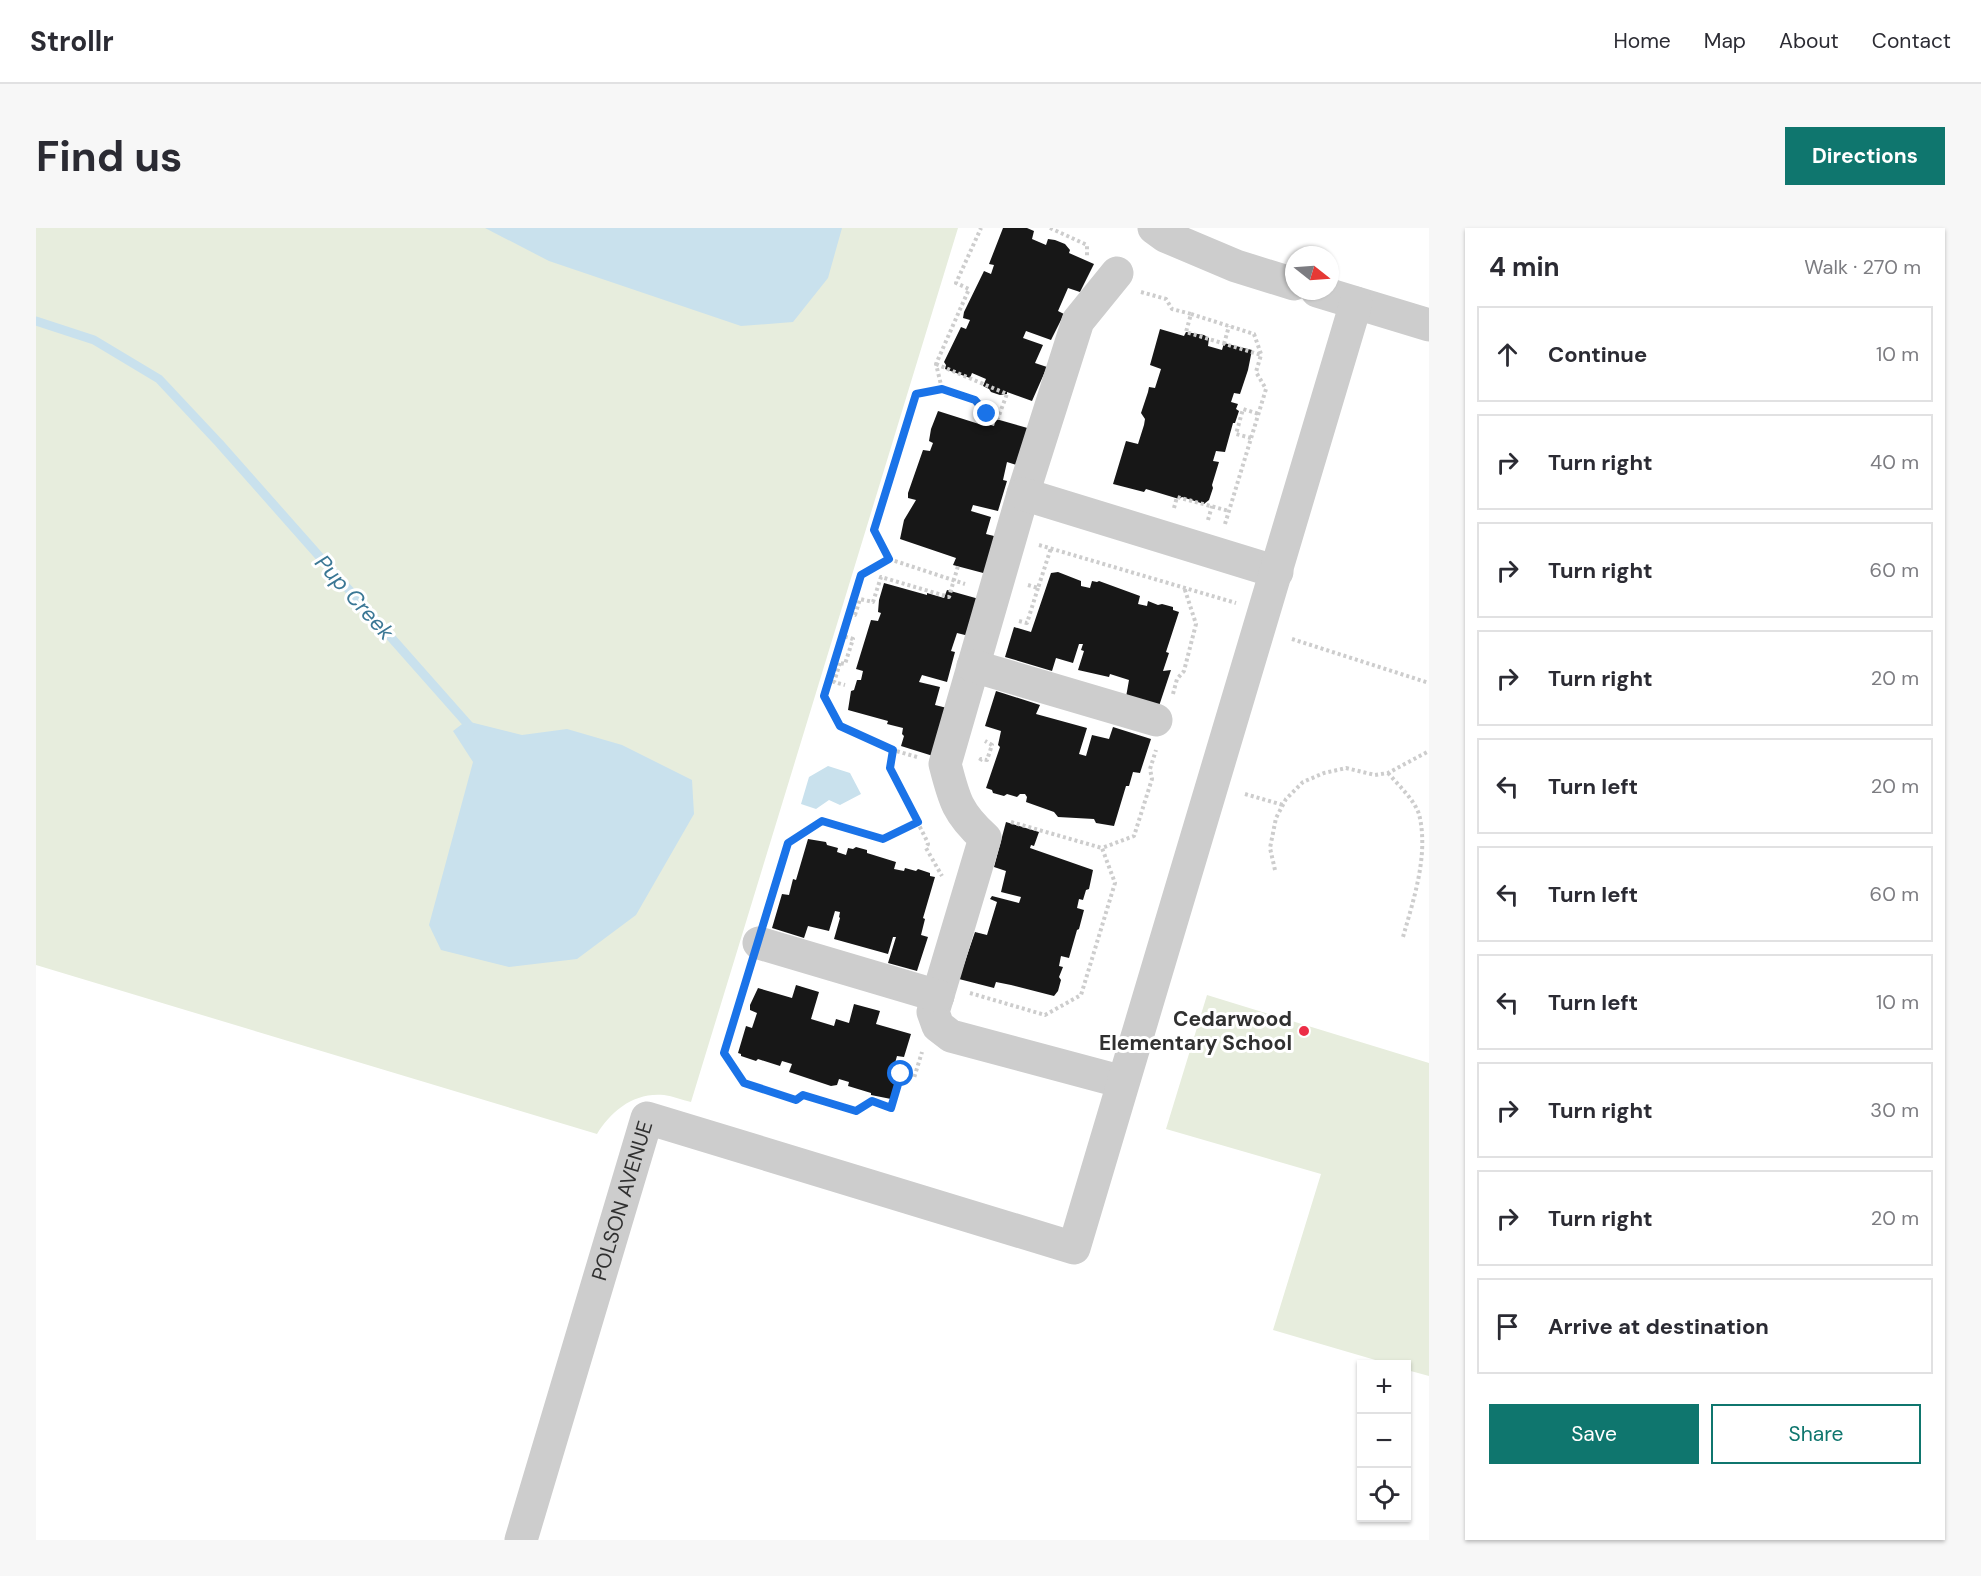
<!DOCTYPE html>
<meta charset="utf-8">
<style>
body{margin:0;font-family:"DM Sans",sans-serif;background:#f7f7f7;color:#2b2b33}
.controls{position:absolute;right:18px;bottom:18px;display:grid;overflow:hidden;border-radius:0px;box-shadow:0 2px 4px #0004}
.controls button{width:54px;height:54px;display:grid;place-items:center;padding:0;border:0;border-bottom:2px solid #e1e1e2;background:#fff;color:#2b2b33;font:30px sans-serif}
.compass{position:absolute;left:1249px;top:18px;width:54px;height:54px;border-radius:50%;background:#fff;box-shadow:0 2px 4px #0004;rotate:107deg}
.stop{position:absolute;width:18px;height:18px;margin:-14px;border:4px solid #1a73e8;border-radius:50%;background:#fff}
.stop.end{background:#1a73e8;border-color:#fff;box-shadow:0 2px 6px #0008}
.list{margin:0;padding:0;list-style:none}
h2{display:flex;justify-content:space-between;align-items:center;height:78px;margin:0;padding:0 24px;font-size:26px}
h2 small{font-size:20px;font-weight:400;color:#7c7c81}
.list li{display:grid;grid-template-columns:39px 1fr auto;gap:18px;align-items:center;box-sizing:border-box;height:96px;margin:0 12px 12px;padding:0 12px;border:2px solid #e1e1e2;border-radius:0px}
.list b{display:block;font-size:22px;white-space:nowrap}
.list em{font-size:20px;font-style:normal;color:#7c7c81}
.actions{display:flex;gap:12px;padding:18px 24px}
.actions a{flex:1;padding:14px 0;border:2px solid #0f766e;border-radius:0px;text-align:center;font-size:21px;color:#0f766e}
.actions .main{background:#0f766e;color:#fff}
.icon{flex:none;width:33px;height:33px;fill:none;stroke:currentColor;stroke-width:2;stroke-linecap:round;stroke-linejoin:round}
.map{position:relative;flex:none;width:1393px;height:1312px;overflow:hidden;border-radius:0px}
header{display:flex;align-items:center;gap:36px;box-sizing:border-box;height:84px;padding:0 30px;background:#fff;border-bottom:2px solid #e1e1e2}
header strong{font-size:28px}
nav{display:flex;gap:33px;margin-inline-start:auto;font-size:21px}
.intro{display:flex;align-items:center;justify-content:space-between;box-sizing:border-box;height:144px;padding:0 36px}
h1{margin:0;font-size:42px}
.button{padding:15px 27px;border-radius:0px;background:#0f766e;color:#fff;font-size:21px;font-weight:700}
main{display:flex;gap:36px;padding:0 36px}
aside{flex:1;background:#fff;border-radius:0px;box-shadow:0 2px 4px #0004}
.map>svg:first-child{display:block}
.green{fill:#e7eddd}
.water{fill:#c9e1ed}
.lines{fill:none;stroke-linecap:round;stroke-linejoin:round}
.stream{stroke:#c9e1ed;stroke-width:9}
.building{fill:#171717}
.path{stroke:#cdcdcd;stroke-width:4;stroke-dasharray:3 3;stroke-linecap:butt}
.street{stroke:#cdcdcd;stroke-width:33}
.route{stroke:#1a73e8;stroke-width:8}
.poi-dot{fill:#ec2d46;stroke:#fff;stroke-width:2}
.labels{text-anchor:middle;stroke-width:6;stroke-linejoin:round;paint-order:stroke}
.poi-label{font-size:21px;font-weight:bold;fill:#303030;stroke:#fff;text-anchor:end}
.street-label{font-size:21px;fill:#303030;stroke:#fff}
.water-label{font-size:22px;font-style:italic;fill:#3a7795;stroke:#fff}
</style>
<header>
<strong>Strollr</strong>
<nav><a>Home</a><a>Map</a><a>About</a><a>Contact</a></nav>
</header>
<div class="intro"><h1>Find us</h1><a class="button">Directions</a></div>
<main>
<div class="map">
<svg width="1393" height="1312" viewBox="0 0 1393 1312">
<rect width="100%" height="100%" fill="#fff"/>
<path class="green" d="M0,0H922L655,874C646,872 637,868 628,867C598,864 575,883 561,906L0,737Z
M1171,767L1393,835V1148L1371,1142L1370,1136H1353L1237,1102L1285,946L1130,901Z"/>
<path class="water" d="M449,0H806L792,50L757,94L705,98L513,33Z
M430,493L486,507L531,501L586,517L656,552L658,586L600,687L541,731L473,739L405,722L393,697L437,534L417,503Z
M792,538L814,545L825,566L804,577L793,572L780,581L765,576L773,549Z"/>
<g class="lines">
<path class="stream" d="M0,93L58,112L123,151L183,215L437,502"/>
</g>
<path class="building" d="M967,0H991L998,3L996,11L1010,17L1012,11L1019,12L1029,16L1034,22L1033,25L1058,36L1044,64L1032,60L1022,83L1028,86L1015,112L990,103L987,110L1007,117L999,135L1011,139L996,173L971,164V166L964,167L955,164L953,161L947,158L950,151L936,145L934,150L909,141L910,137L908,134L925,99L930,101L934,92L927,90L928,84L948,43L955,46L958,37L953,36Z
M1124,101L1148,108L1150,104L1168,107L1173,110L1172,118L1186,122L1188,115L1216,122L1212,142L1204,166L1198,165L1195,174L1202,176L1200,181L1203,183L1199,195H1197L1189,224L1180,223L1177,233L1183,234L1176,257L1177,260L1173,272L1168,276L1146,269L1143,271L1110,261L1108,264L1077,256L1090,213L1102,216L1108,197L1109,191L1105,185L1112,164L1113,159L1119,160L1125,141L1114,137Z
M902,183L943,196L945,194L958,198L960,191L995,201L984,238L971,234L967,252L971,253L962,283L937,277L935,283L955,289L950,306L962,309L951,346L917,337L920,330L864,311L868,292L880,272L872,270V265L887,222L894,223L897,215L893,213L895,201Z
M1022,344L1045,353V358L1054,360L1056,353L1061,354L1063,353L1104,368L1102,376L1111,378L1112,373L1122,377L1126,376L1137,379V382L1143,384L1130,424L1133,425L1127,443L1135,442L1123,478L1090,469L1093,452L1074,446L1073,449L1042,442L1048,423L1045,422L1047,416H1043L1037,435L1020,430L1016,443L969,429L978,399L995,404L1015,345Z
M848,355L891,367V365L908,370L911,362L943,371L933,408L921,405L915,423L919,424L911,454L886,447L883,454L904,459L899,477L911,480L897,528L865,518L868,508L866,506L867,500L851,496L852,493L812,482L815,463L818,462L821,452H825L827,443L820,441L835,392L842,393L845,385L842,384L843,372Z
M960,463L1004,477L1000,486L1051,500L1043,526L1050,528L1056,507L1073,511L1077,499L1115,511L1104,545L1097,544L1093,558H1090L1078,598L1060,595L1058,591L1022,589L1018,584L990,574L991,569L989,566H984L981,569L971,566L968,568L957,565L956,562L950,560L964,519L962,517L965,503L949,498Z
M970,594L1003,604L998,618L995,617L994,620L1057,642L1053,661L1050,662L1047,672L1043,671L1041,680L1048,682L1043,701L1041,702L1033,730L1025,728L1023,738L1027,739L1023,749L1025,752L1022,763L1018,768L975,757L960,754L958,760L923,751L939,704L951,707L961,674L954,671L956,668L983,675L985,669L965,664L970,643L958,639Z
M772,611L790,614L791,617L802,620L801,624L810,627L812,620L817,621L820,619L831,622V625L860,634L858,641L868,643L869,640L880,643L882,641L894,645V648L899,649L887,690L889,691L885,707L892,709L881,743L852,735L860,709H857L852,726L798,711L804,690L803,689L804,684L799,683L793,703L772,698L768,710L736,700L746,666L753,667L757,651L760,652Z
M760,757L783,764L775,791L798,798L800,791L813,795L818,776L844,783L840,796L875,806L868,829L861,828L857,842L864,844L855,871L835,867V865L812,858L813,854L803,851L801,857L795,858L753,844L756,836L746,833L744,838L722,831L720,833L705,828V826L702,825L710,798L716,800L721,785L714,782V777L722,760L756,770Z"/>
<g class="lines">
<path class="path" d="M1014,0L1051,17V30
M1105,64L1130,71L1136,81L1155,86L1150,104L1225,127L1220,144L1230,161L1189,296
M1155,86L1218,106L1225,126
M1188,116L1193,98
M900,136L971,166L962,190L951,186L939,172L906,161L900,136L933,61L920,55L945,0
M1215,210L1200,206L1207,181L1223,186
M1138,280L1141,269L1193,283
M1172,292L1176,278
M1003,317L1200,375
M853,331L929,356
M992,357L1002,360L1015,320
M813,386L819,387L824,371L837,374L845,349L913,369L922,338
M983,393L991,395L1002,360
M1256,411L1393,455
M799,434L809,436L817,411L807,408
M804,435L798,454L809,457
M1137,466L1141,451L1148,443L1160,396L1148,359
M857,522L854,540L891,613L892,616L890,620L906,648
M881,529L857,522L804,498L788,468L825,347L853,331L838,302L880,166L906,161
M944,533L945,531L951,532L956,517L949,513
M1352,545C1363,558 1377,570 1383,586C1393,626 1378,670 1367,709
M1209,566L1247,577
M975,594L1066,620
M1239,642L1234,620L1240,590L1250,571L1267,554L1288,545L1310,540L1339,547L1352,545L1393,523
M731,687L752,615L786,593L847,611L882,594
M714,743L688,825L708,855L760,872L767,867L820,883L836,873L855,880L865,846L878,850L886,824
M934,765L1009,787L1045,767L1079,655L1066,620L1098,608L1116,551L1114,541L1120,522"/>
<g class="street">
<path d="M1118,0L1129,8L1200,38L1258,56"/>
<path d="M1081,45L1042,93L987,266L909,536C918,571 921,585 949,610L897,784L902,798L915,808L1087,854"/>
<path d="M1281,63L1393,97"/>
<path d="M987,266L1241,344"/>
<path d="M937,438L1120,492"/>
<path d="M723,715L902,768"/>
<path id="s1" d="M485,1312L611,890L1038,1020L1320,75"/>
</g>
</g>
<g class="lines">
<path class="route" d="M865,846L855,880L836,873L820,883L767,867L760,872L708,855L688,825L752,615L786,593L847,611L882,594L854,540L857,522L804,498L788,468L825,347L853,331L838,302L880,166L906,161L939,172L951,186"/>
</g>
<circle class="poi-dot" cx="1268" cy="803" r="6"/>
<g class="labels">
<g class="poi-label">
<text x="1256" y="798">Cedarwood<tspan x="1256" dy="24">Elementary School</tspan></text>
</g>
<g class="street-label">
<text dy="7" stroke="none"><textPath href="#s1" startOffset="354">POLSON AVENUE</textPath></text>
</g>
<g class="water-label">
<text transform="translate(319 369) rotate(48)" y="8">Pup Creek</text>
</g>
</g>
</svg>
<div class="controls">
<button>+</button>
<button>−</button>
<button><svg class="icon" aria-label="locate" viewBox="0 0 24 24"><circle cx="12" cy="12" r="6"/><path d="M12 2v4M12 18v4M2 12h4M18 12h4"/></svg></button>
</div>
<svg class="compass" viewBox="-18 -18 36 36"><path d="M0-13l5 13h-10z" fill="#e53935"/><path d="M0 13l5-13h-10z" fill="#7c7c81"/></svg>
<div class="stop" style="left:865px;top:846px"></div>
<div class="stop end" style="left:951px;top:186px"></div>
</div>
<aside>
<h2>4 min<small>Walk · 270 m</small></h2>
<ul class="list">
<li><svg class="icon" aria-label="ahead" viewBox="0 0 24 24"><path d="M12 20V5M6 11l6-6 6 6"/></svg><div><b>Continue</b></div><em>10 m</em></li>
<li><svg class="icon" aria-label="right" viewBox="0 0 24 24"><path d="M7 20v-9h11M14 6l5 5-5 5"/></svg><div><b>Turn right</b></div><em>40 m</em></li>
<li><svg class="icon" aria-label="right" viewBox="0 0 24 24"><path d="M7 20v-9h11M14 6l5 5-5 5"/></svg><div><b>Turn right</b></div><em>60 m</em></li>
<li><svg class="icon" aria-label="right" viewBox="0 0 24 24"><path d="M7 20v-9h11M14 6l5 5-5 5"/></svg><div><b>Turn right</b></div><em>20 m</em></li>
<li><svg class="icon" aria-label="left" viewBox="0 0 24 24"><path d="M17 20v-9H6M10 6l-5 5 5 5"/></svg><div><b>Turn left</b></div><em>20 m</em></li>
<li><svg class="icon" aria-label="left" viewBox="0 0 24 24"><path d="M17 20v-9H6M10 6l-5 5 5 5"/></svg><div><b>Turn left</b></div><em>60 m</em></li>
<li><svg class="icon" aria-label="left" viewBox="0 0 24 24"><path d="M17 20v-9H6M10 6l-5 5 5 5"/></svg><div><b>Turn left</b></div><em>10 m</em></li>
<li><svg class="icon" aria-label="right" viewBox="0 0 24 24"><path d="M7 20v-9h11M14 6l5 5-5 5"/></svg><div><b>Turn right</b></div><em>30 m</em></li>
<li><svg class="icon" aria-label="right" viewBox="0 0 24 24"><path d="M7 20v-9h11M14 6l5 5-5 5"/></svg><div><b>Turn right</b></div><em>20 m</em></li>
<li><svg class="icon" aria-label="arrive" viewBox="0 0 24 24"><path d="M6 21V4h12l-3 4 3 4H6"/></svg><div><b>Arrive at destination</b></div></li>
</ul>
<div class="actions"><a class="main">Save</a><a>Share</a></div>
</aside>
</main>
